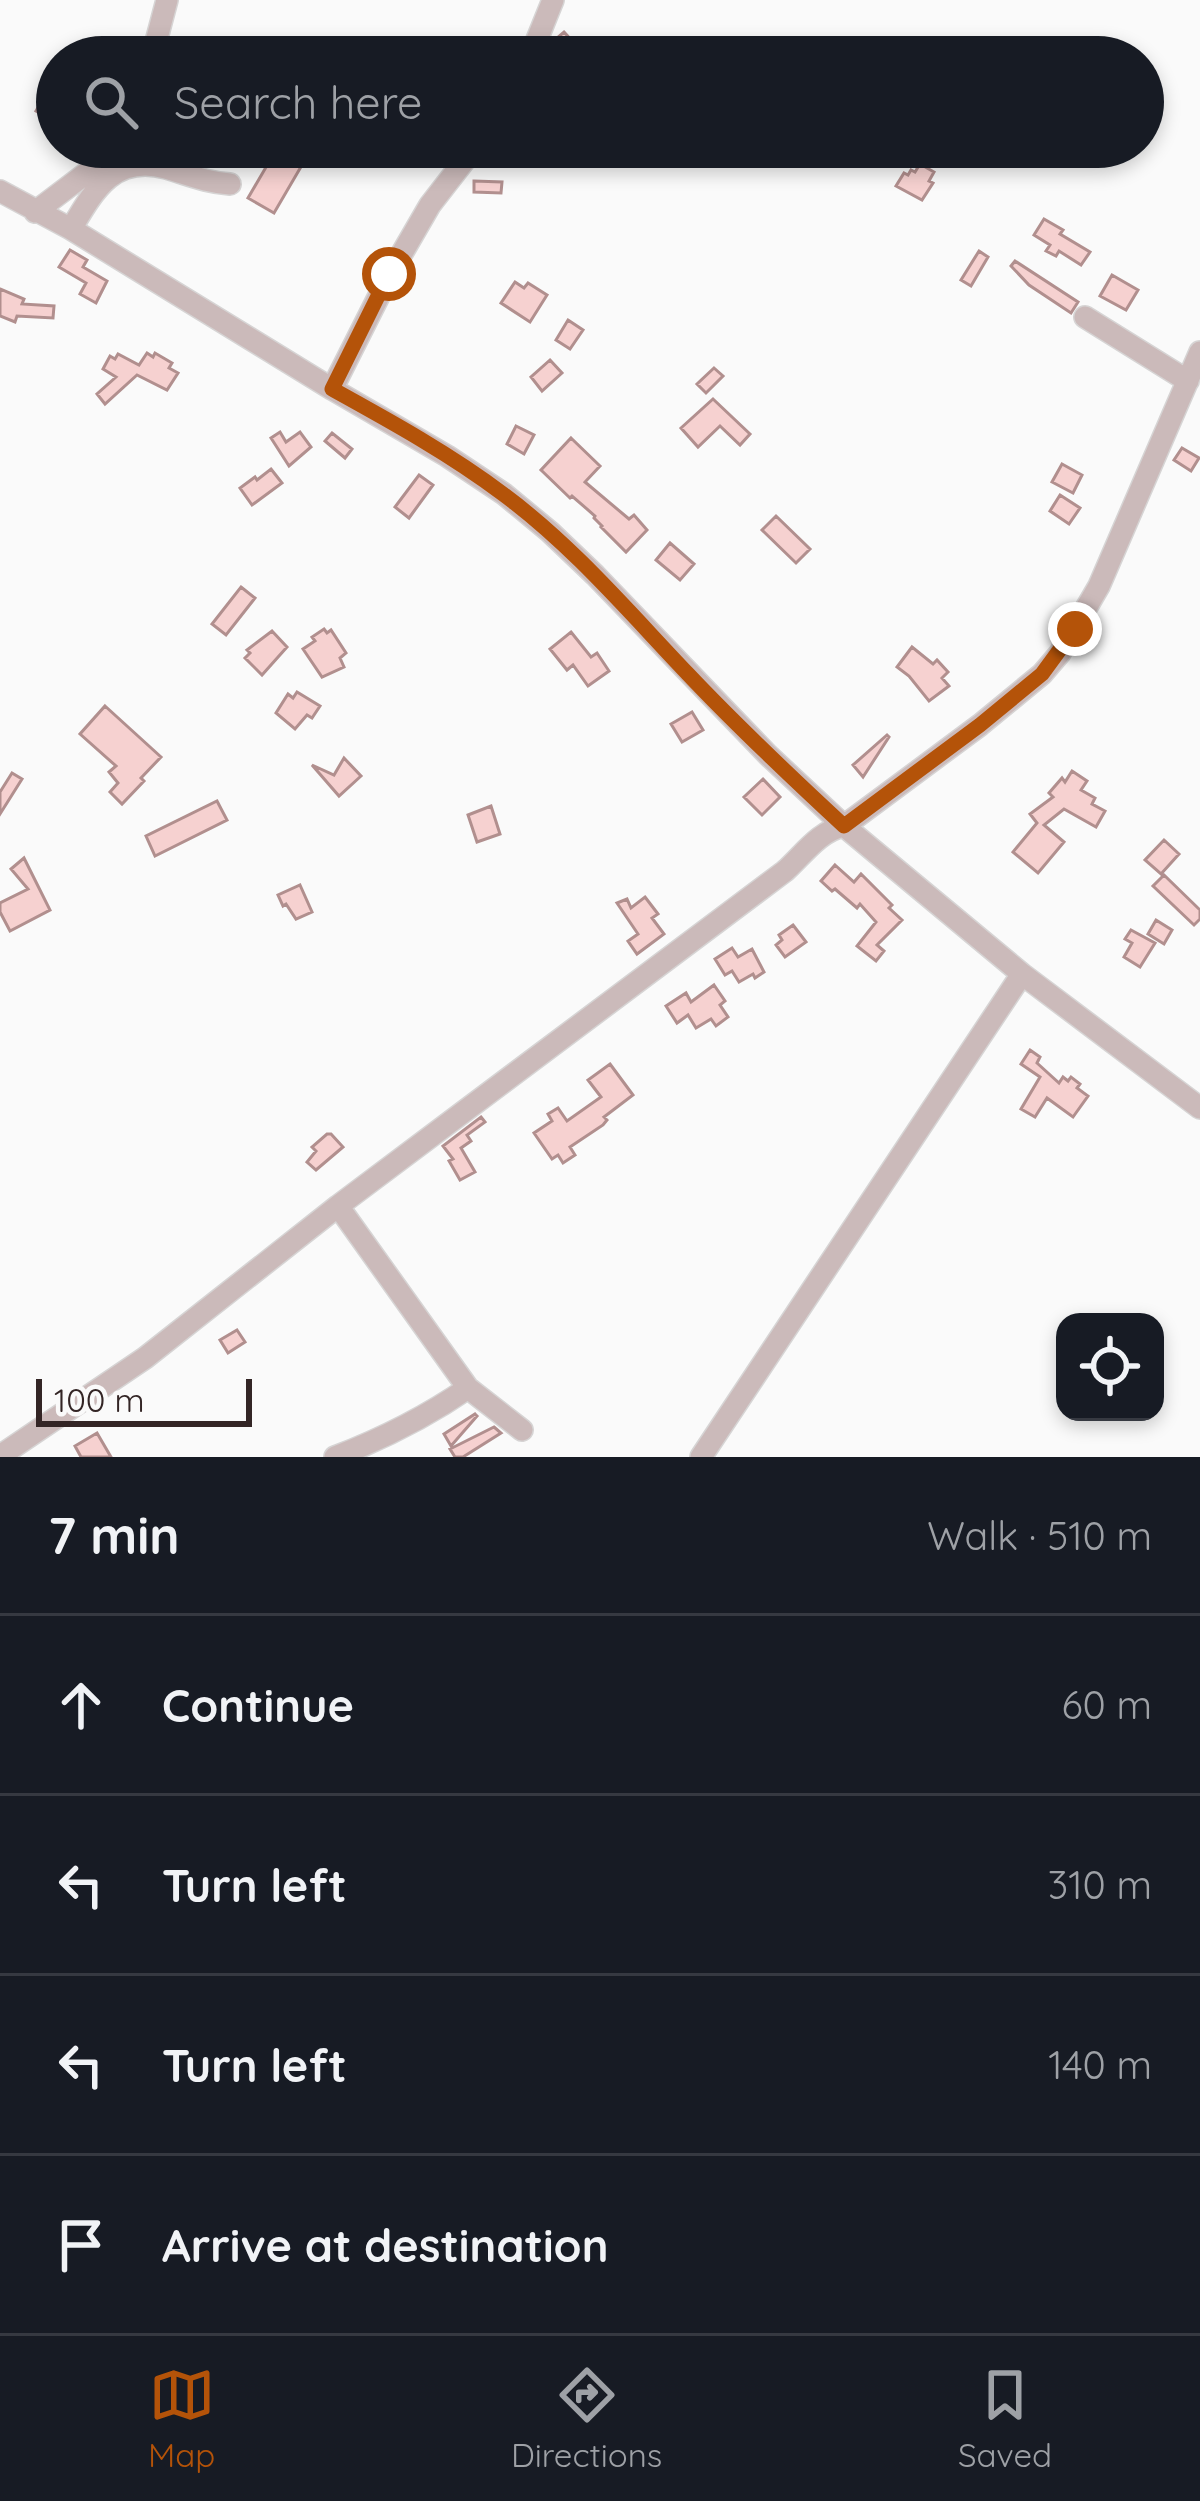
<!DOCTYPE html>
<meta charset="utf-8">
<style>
body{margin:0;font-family:Quicksand,sans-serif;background:#242831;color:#f1f3f6}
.controls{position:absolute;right:36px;bottom:36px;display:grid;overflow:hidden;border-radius:24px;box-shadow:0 6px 18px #0003}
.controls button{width:108px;height:108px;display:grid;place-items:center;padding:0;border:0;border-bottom:3px solid #363941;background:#171b24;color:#f1f3f6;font:60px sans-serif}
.scale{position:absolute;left:36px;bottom:30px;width:216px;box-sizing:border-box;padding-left:12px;border:6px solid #332525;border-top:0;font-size:33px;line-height:42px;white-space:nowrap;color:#332525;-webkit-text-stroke:9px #fafafa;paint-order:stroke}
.stop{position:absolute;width:36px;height:36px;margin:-27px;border:9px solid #b45309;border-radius:50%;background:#fff}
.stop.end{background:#b45309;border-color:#fff;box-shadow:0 3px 12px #0008}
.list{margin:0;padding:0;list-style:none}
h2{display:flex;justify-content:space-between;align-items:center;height:156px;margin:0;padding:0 48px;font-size:51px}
h2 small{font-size:39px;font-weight:400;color:#9ea1a6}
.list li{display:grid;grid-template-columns:78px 1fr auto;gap:36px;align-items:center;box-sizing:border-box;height:180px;padding:0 48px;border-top:3px solid #363941}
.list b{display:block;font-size:45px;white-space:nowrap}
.list em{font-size:39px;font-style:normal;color:#9ea1a6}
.icon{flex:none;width:66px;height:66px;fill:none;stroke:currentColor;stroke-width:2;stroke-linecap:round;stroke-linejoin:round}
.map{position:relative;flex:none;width:1200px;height:1457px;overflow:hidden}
.search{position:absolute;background:#171b24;box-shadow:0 6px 18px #0003;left:36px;right:36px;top:36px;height:132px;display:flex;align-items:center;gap:30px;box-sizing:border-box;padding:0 42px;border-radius:66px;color:#9ea1a6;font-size:45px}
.sheet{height:876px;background:#171b24}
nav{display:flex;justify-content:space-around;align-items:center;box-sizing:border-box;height:168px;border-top:3px solid #363941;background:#171b24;font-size:33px;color:#9ea1a6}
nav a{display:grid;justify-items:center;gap:6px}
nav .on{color:#b45309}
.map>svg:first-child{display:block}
.building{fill:#f6d1d0;stroke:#b18f8e;stroke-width:3}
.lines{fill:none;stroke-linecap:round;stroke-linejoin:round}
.minor-casing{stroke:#d6d4d4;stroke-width:24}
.minor{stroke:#cbbaba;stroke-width:21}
.route{stroke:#b45309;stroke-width:15}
</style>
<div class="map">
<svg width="1200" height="1457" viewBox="0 0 1200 1457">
<rect width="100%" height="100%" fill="#fafafa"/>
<path class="building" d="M564,32L587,57H572L556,39Z
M47,92L57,98V124L36,111Z
M543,147H606L612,151L604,166L585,156L583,160L578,158L575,164Z
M285,148L295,154L302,165L274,213L248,198L276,150Z
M920,164L934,172L929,181L933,183L922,200L896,186L904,173L908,175L911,170L915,172Z
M474,181L502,182L501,193L474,192Z
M1044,219L1063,230L1060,234L1090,252L1081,265L1059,251L1056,256L1046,251L1050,245L1034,235Z
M70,250L87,260L83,267L107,281L96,303L80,294L86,283L59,267Z
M979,251L988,257L971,286L961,280Z
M1015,261L1078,302L1071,313L1029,285L1011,266Z
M1112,275L1138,290L1126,310L1100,296Z
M515,282L524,288L528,283L547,295L530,322L501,303Z
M0,289L24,299L22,304L54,306L53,318L17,316L15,322L0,316Z
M568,320L583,330L570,349L556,340Z
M147,353L153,357L155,353L172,363L169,368L178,373L167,390L137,375L105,404L97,394L116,377L103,369L110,356L115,359L118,354L139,365Z
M550,360L562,373L542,391L531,377Z
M714,368L723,376L706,393L697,384Z
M713,399L750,434L740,445L720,426L698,447L681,428Z
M516,426L534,435L524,454L507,444Z
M280,432L286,442L300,432L311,447L289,466L271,438Z
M332,433L352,449L345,458L325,441Z
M571,438L600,466L585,482L629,519L634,515L647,530L626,552L601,527L602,526L594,518L595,516L572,496L570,498L541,470Z
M1182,448L1199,458L1191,471L1174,460Z
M1062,464L1082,475L1073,493L1052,482Z
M271,469L282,483L252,505L240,488L255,477L257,480Z
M419,475L433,485L409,518L395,507Z
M1060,495L1080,508L1069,524L1050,511Z
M776,516L810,549L796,563L762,530Z
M670,543L694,564L680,580L656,560Z
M241,587L255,598L226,635L212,624Z
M324,629L327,633L331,630L346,653L340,658L344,667L322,677L303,649L315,641L312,637Z
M272,631L287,647L262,675L245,658L250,653L247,650Z
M571,632L591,657L597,653L609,671L588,686L573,665L567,670L550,649Z
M912,647L933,664L937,660L948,672L942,678L949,686L929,701L909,676L897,667Z
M297,692L320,706L312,718L307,715L295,729L276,713L288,694L293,698Z
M105,706L161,757L141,778L144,781L122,804L110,792L118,783L109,772L116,766L80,734Z
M692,712L703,730L682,742L671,724Z
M887,735L889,737L863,777L853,765Z
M344,758L361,776L339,796L312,765L334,775Z
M1072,771L1087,781L1081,790L1095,798L1092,804L1105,811L1096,827L1064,809L1044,825L1064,842L1038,873L1013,852L1037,823L1030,814L1053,797L1049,793L1062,778L1065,782Z
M12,773L22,779L0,814V792Z
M763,779L780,797L762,815L744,797Z
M217,801L227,820L155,856L146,836Z
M491,806L500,834L477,842L468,815Z
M1164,840L1179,854L1161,874L1145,860Z
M24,858L50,910L10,931L0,912V903L28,889L11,869Z
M835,865L854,882L861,874L892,905L889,908L902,920L877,945L884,951L876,961L857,946L876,922L860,904L857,908L835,889L832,891L821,881Z
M1164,875L1200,910V919L1194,925L1153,886Z
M300,885L312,912L296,919L286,904L283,906L278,895Z
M645,897L658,914L652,918L664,934L637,954L628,941L638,934L617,903L627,899L631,908Z
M1156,920L1172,930L1164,944L1148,934Z
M793,925L806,942L785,957L776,945L782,940L779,935Z
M1131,930L1155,943L1140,967L1124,957L1132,943L1125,939Z
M732,948L738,957L752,949L764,972L755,978L753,974L739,982L732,971L725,975L715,959Z
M714,985L725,1001L720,1005L728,1017L716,1026L711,1019L696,1028L688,1015L677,1023L666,1006L686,993L691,1002Z
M1030,1050L1040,1057L1037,1063L1059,1083L1063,1077L1068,1081L1071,1077L1080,1084L1077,1088L1088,1096L1073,1117L1047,1098L1035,1117L1021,1109L1040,1077L1021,1064Z
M610,1064L633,1095L604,1117L607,1120L603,1125L570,1147L575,1155L563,1163L558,1155L552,1159L534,1133L552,1121L548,1114L558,1108L567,1121L601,1097L588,1080Z
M481,1117L485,1122L467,1135L471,1141L461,1148L475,1172L460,1180L449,1161L453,1159L443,1146Z
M327,1134H331L343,1147L316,1170L307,1162L316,1151L312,1147Z
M237,1330L245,1342L228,1353L220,1340Z
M475,1414L477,1416L451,1446L444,1434Z
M494,1427L501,1433L463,1457H455L450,1449Z
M97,1433L111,1457H81L75,1446Z"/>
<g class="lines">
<defs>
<path id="minor" d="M152,57L167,0
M530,57L553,0
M0,191L71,229L332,389L447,456L504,494L550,532L595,575L768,755L844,826L1022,974L1200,1108
M35,212L121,147
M71,229C94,190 114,154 166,168C190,175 204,182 230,184
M1085,317L1188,381
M332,389L390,274L430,205L475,147
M338,1206L468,1388L522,1430
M0,1456L145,1358L338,1206L785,871C803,855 819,831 844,826L980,725L1042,674L1060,653L1099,586L1200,352
M335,1457C382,1439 426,1417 468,1388
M701,1457L1022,974"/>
</defs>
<use href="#minor" class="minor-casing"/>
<use href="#minor" class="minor"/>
</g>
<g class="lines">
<path class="route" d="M389,274L332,389C390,421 450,454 503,494C572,545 628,611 687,673C737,726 790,776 844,826L980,725L1042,674L1075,629"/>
</g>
</svg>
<div class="controls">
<button><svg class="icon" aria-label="locate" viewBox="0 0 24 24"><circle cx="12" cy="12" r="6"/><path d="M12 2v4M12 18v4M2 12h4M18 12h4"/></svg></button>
</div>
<div class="scale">100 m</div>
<div class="stop" style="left:389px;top:274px"></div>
<div class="stop end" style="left:1075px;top:629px"></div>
<div class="search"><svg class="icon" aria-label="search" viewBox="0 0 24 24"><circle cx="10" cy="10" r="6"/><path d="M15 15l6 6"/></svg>Search here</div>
</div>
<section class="sheet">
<h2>7 min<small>Walk · 510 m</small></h2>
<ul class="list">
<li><svg class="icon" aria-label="ahead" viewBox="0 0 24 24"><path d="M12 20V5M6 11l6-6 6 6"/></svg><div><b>Continue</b></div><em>60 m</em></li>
<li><svg class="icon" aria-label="left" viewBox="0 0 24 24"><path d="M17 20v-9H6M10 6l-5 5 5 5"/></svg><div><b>Turn left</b></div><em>310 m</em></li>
<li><svg class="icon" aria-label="left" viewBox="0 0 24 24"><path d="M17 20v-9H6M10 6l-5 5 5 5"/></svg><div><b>Turn left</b></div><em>140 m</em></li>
<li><svg class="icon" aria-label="arrive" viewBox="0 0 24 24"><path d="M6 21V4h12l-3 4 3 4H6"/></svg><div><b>Arrive at destination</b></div></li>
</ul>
</section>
<nav>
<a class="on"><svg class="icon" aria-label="map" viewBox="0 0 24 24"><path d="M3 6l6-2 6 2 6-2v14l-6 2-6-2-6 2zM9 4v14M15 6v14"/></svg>Map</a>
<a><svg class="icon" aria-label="directions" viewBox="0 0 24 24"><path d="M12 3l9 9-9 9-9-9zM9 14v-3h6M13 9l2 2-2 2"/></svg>Directions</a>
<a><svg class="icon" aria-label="saved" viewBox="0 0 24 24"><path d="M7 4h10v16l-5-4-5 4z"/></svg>Saved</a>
</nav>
